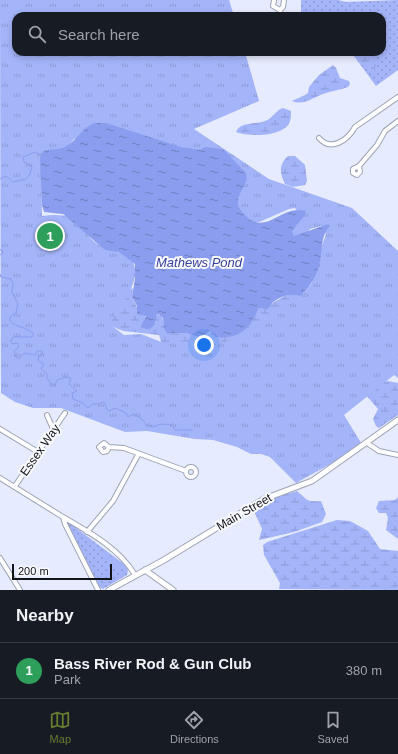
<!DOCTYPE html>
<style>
body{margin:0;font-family:Arial,sans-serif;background:#20242c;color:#f1f3f6}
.scale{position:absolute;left:12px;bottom:10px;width:100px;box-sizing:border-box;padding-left:4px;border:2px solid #12141a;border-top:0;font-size:11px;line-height:14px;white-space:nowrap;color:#12141a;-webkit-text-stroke:3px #f8f9fd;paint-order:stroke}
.you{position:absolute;left:204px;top:345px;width:14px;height:14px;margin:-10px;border:3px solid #fff;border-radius:50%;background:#1a73e8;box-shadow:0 0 0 6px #1a73e833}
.badge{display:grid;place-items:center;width:26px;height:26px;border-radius:50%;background:#667c2e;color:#fff;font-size:13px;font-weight:700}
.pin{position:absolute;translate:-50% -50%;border:2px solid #fff;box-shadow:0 1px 4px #0006}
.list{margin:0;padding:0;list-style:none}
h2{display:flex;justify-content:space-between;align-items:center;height:52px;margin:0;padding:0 16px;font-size:17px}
h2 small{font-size:13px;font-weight:400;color:#9ea1a6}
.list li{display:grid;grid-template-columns:26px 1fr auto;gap:12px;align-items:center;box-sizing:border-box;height:56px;padding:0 16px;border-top:1px solid #363941}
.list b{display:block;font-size:15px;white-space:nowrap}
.list p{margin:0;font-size:13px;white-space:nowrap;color:#9ea1a6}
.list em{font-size:13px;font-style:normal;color:#9ea1a6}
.icon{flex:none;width:22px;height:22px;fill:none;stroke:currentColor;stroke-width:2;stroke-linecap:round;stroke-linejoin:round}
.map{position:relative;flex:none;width:398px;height:590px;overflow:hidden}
.search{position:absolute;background:#171b24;box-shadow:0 2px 6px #0003;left:12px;right:12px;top:12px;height:44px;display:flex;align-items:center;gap:10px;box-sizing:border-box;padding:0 14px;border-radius:12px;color:#9ea1a6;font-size:15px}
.sheet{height:108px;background:#171b24}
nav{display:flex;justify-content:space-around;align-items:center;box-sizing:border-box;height:56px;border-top:1px solid #363941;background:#171b24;font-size:11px;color:#9ea1a6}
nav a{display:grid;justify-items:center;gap:2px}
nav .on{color:#667c2e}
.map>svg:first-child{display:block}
.grass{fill:url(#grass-dots)}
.wetland{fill:url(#wetland-marsh)}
.park{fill:url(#park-tufts);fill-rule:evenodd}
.water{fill:url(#water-ripples)}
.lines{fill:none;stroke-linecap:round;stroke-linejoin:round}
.stream{stroke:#8b9dee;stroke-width:1}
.minor-casing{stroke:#9da2b4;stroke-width:6}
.major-casing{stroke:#9da2b4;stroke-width:7}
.minor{stroke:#fff;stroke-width:4}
.major{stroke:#fff;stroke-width:5}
.labels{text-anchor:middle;stroke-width:4;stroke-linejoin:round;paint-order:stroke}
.street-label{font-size:12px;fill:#12141a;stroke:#f8f9fd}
.water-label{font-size:13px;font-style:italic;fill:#363f9c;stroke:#f8f9fd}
</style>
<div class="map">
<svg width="398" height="590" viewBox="0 0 398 590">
<defs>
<pattern id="grass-dots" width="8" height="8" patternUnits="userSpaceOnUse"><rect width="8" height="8" fill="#a4b4f9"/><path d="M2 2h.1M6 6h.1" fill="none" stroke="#8c9ad5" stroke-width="1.8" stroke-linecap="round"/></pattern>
<pattern id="wetland-marsh" width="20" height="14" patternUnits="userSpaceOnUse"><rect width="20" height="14" fill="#a4b4f9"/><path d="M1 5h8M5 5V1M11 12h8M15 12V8" fill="none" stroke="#8c9ad5"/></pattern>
<pattern id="park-tufts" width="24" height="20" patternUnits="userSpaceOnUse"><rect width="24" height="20" fill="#a4b4f9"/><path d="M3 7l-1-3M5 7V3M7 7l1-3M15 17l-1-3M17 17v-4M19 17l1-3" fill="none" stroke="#8c9ad5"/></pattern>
<pattern id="water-ripples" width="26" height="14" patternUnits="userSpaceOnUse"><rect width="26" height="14" fill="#8b9dee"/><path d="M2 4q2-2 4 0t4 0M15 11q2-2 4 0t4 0" fill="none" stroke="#707fc0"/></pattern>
</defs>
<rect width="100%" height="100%" fill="#e6ebff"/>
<path class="grass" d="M301,0H338L346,2L398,0V70L376,86L351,52H382V16H302L301,14Z
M68,522L124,564L128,570L127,575L103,589L99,587L66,523Z"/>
<path class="wetland" d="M354,52H370C378,59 377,66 372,75Z
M333,65L336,68L340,78L349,81L350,84L348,87C340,90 331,91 323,94C312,98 303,106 292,101L305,95L308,93L309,87L319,75Z
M283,108L291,111C291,115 291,120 289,124C280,137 249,137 236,132C240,121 255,125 265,121C272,119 276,110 283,108Z
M288,156H295L305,165L307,181L305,185L293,187L285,184C280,174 278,165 288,156Z
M133,288L132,297L140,314L146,315L144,320L156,323V315L161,314L167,334L186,333L200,338L212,331L213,334C234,343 252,327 259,308C276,306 282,290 300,296L228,353L162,345L159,335L123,331L111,326L110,322L126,292Z
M388,381L398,383V415L379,428L376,426L373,419L378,409L364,393L380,383Z
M297,491C308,500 305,502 321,501L326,514L322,522L294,532L259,540L262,529L254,511L274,498Z
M398,497V539L386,530L388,518L386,513H379L376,508L379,501L395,500Z
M337,520L350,521L368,531L380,549L398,551V590L279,589L280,583L264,555L263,545L267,542Z"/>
<path class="park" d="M0,0H229L234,16H16V52H245L259,101L194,129L269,179L352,208L398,251V378L394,375L344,415L363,446L296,483L270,457L261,454H251L237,447L213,440L195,439L147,431L125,432L61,408H33L15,402L1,393ZM90,133L175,147L252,225L289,209L295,208L300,215L298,223L290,231L295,247L310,229L321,226L326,234L313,270L312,283L305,291L232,339L216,345L207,346L164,343L141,334L124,335L112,326L111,322C119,306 137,288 135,269C133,249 109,253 96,243C86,236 82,224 70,218C61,214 52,215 42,216L41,158L64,151L74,139Z
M105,550L122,566L118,570L101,554Z"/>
<path class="water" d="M95,123H106L181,147L200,150L205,147L223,149L246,173L247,179L238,198V206C263,245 278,203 306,211C305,219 295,224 292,232L294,236L328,224L330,226C320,237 323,247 320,261C318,275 310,287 300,296C289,293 274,297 268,309L259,308C251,328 239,340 215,337L211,331L200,338L186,333L167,334L164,328L163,318L159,314L156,315C158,325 149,334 141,326L146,316L137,314V306L132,297L135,279V264L119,252L105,250L63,214L44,212L42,205L40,158L43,151C52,148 61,151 68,145C79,138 82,127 95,123Z"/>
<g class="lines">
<path class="stream" d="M0,179L6,176L13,182L26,179L30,174L32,166L24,162L23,157L35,152L41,155
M0,250H2L3,253L0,255
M0,274L1,277L11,279L13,284L12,292L18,304L16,313L10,317V321C17,328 24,326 33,333V336L31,337H13L11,341L12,344L18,343L19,347L14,351L16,357L19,359L24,353L35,355L37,351H42L43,354L39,356L38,361L44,364L41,369L47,374V378L52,385H55L57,380L66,377L71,378L69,384L77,391L72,393L73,399L83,403L88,408L92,404H99L103,402L105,403L107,410L109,411L115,408L126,413L128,417L134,414L142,419L147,425L154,427C159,423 166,424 172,425L175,430H192"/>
<defs>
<path id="minor" d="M274,0L273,6L280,10
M281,16L280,10L283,7L284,0
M319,138C331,152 348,140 355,127L398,97
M359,166L360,172L357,175L353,173V169L359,166L377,145L385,131L398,121
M47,415L53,429
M0,429L38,452
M367,443L379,451L398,455
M109,447L104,443L99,447L103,452L107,451L109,447L124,448L186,471
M186 472a5 5 0 1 1 10 0a5 5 0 1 1-10 0Z
M0,478L63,517L65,524L98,590
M15,486L65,413
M63,517C89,532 120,549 135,575
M87,532L113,501L138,455
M0,558L20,590"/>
<path id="major" d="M145,570L173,590
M109,590L164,560L264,499L312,481L398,420"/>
</defs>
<use href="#minor" class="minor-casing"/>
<use href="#major" class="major-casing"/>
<use href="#minor" class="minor"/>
<use href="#major" class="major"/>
</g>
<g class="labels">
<g class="street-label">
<text transform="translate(40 450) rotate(-55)" y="4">Essex Way</text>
<text transform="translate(244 512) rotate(-30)" y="4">Main Street</text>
</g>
<g class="water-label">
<text x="199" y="267">Mathews Pond</text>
</g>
</g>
</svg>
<div class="scale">200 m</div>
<div class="you"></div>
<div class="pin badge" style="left:50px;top:236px;background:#2e9e5b">1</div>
<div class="search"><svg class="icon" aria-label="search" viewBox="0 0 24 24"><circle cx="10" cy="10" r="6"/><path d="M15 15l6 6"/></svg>Search here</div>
</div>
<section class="sheet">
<h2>Nearby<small></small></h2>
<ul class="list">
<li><span class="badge" style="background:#2e9e5b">1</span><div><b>Bass River Rod &amp; Gun Club</b><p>Park</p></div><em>380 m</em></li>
</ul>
</section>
<nav>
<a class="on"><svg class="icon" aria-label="map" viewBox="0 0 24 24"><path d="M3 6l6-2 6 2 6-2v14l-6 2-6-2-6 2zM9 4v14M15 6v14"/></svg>Map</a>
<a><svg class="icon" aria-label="directions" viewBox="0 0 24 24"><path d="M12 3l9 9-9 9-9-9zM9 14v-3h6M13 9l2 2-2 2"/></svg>Directions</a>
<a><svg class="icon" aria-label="saved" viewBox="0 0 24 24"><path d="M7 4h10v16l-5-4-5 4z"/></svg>Saved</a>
</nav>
